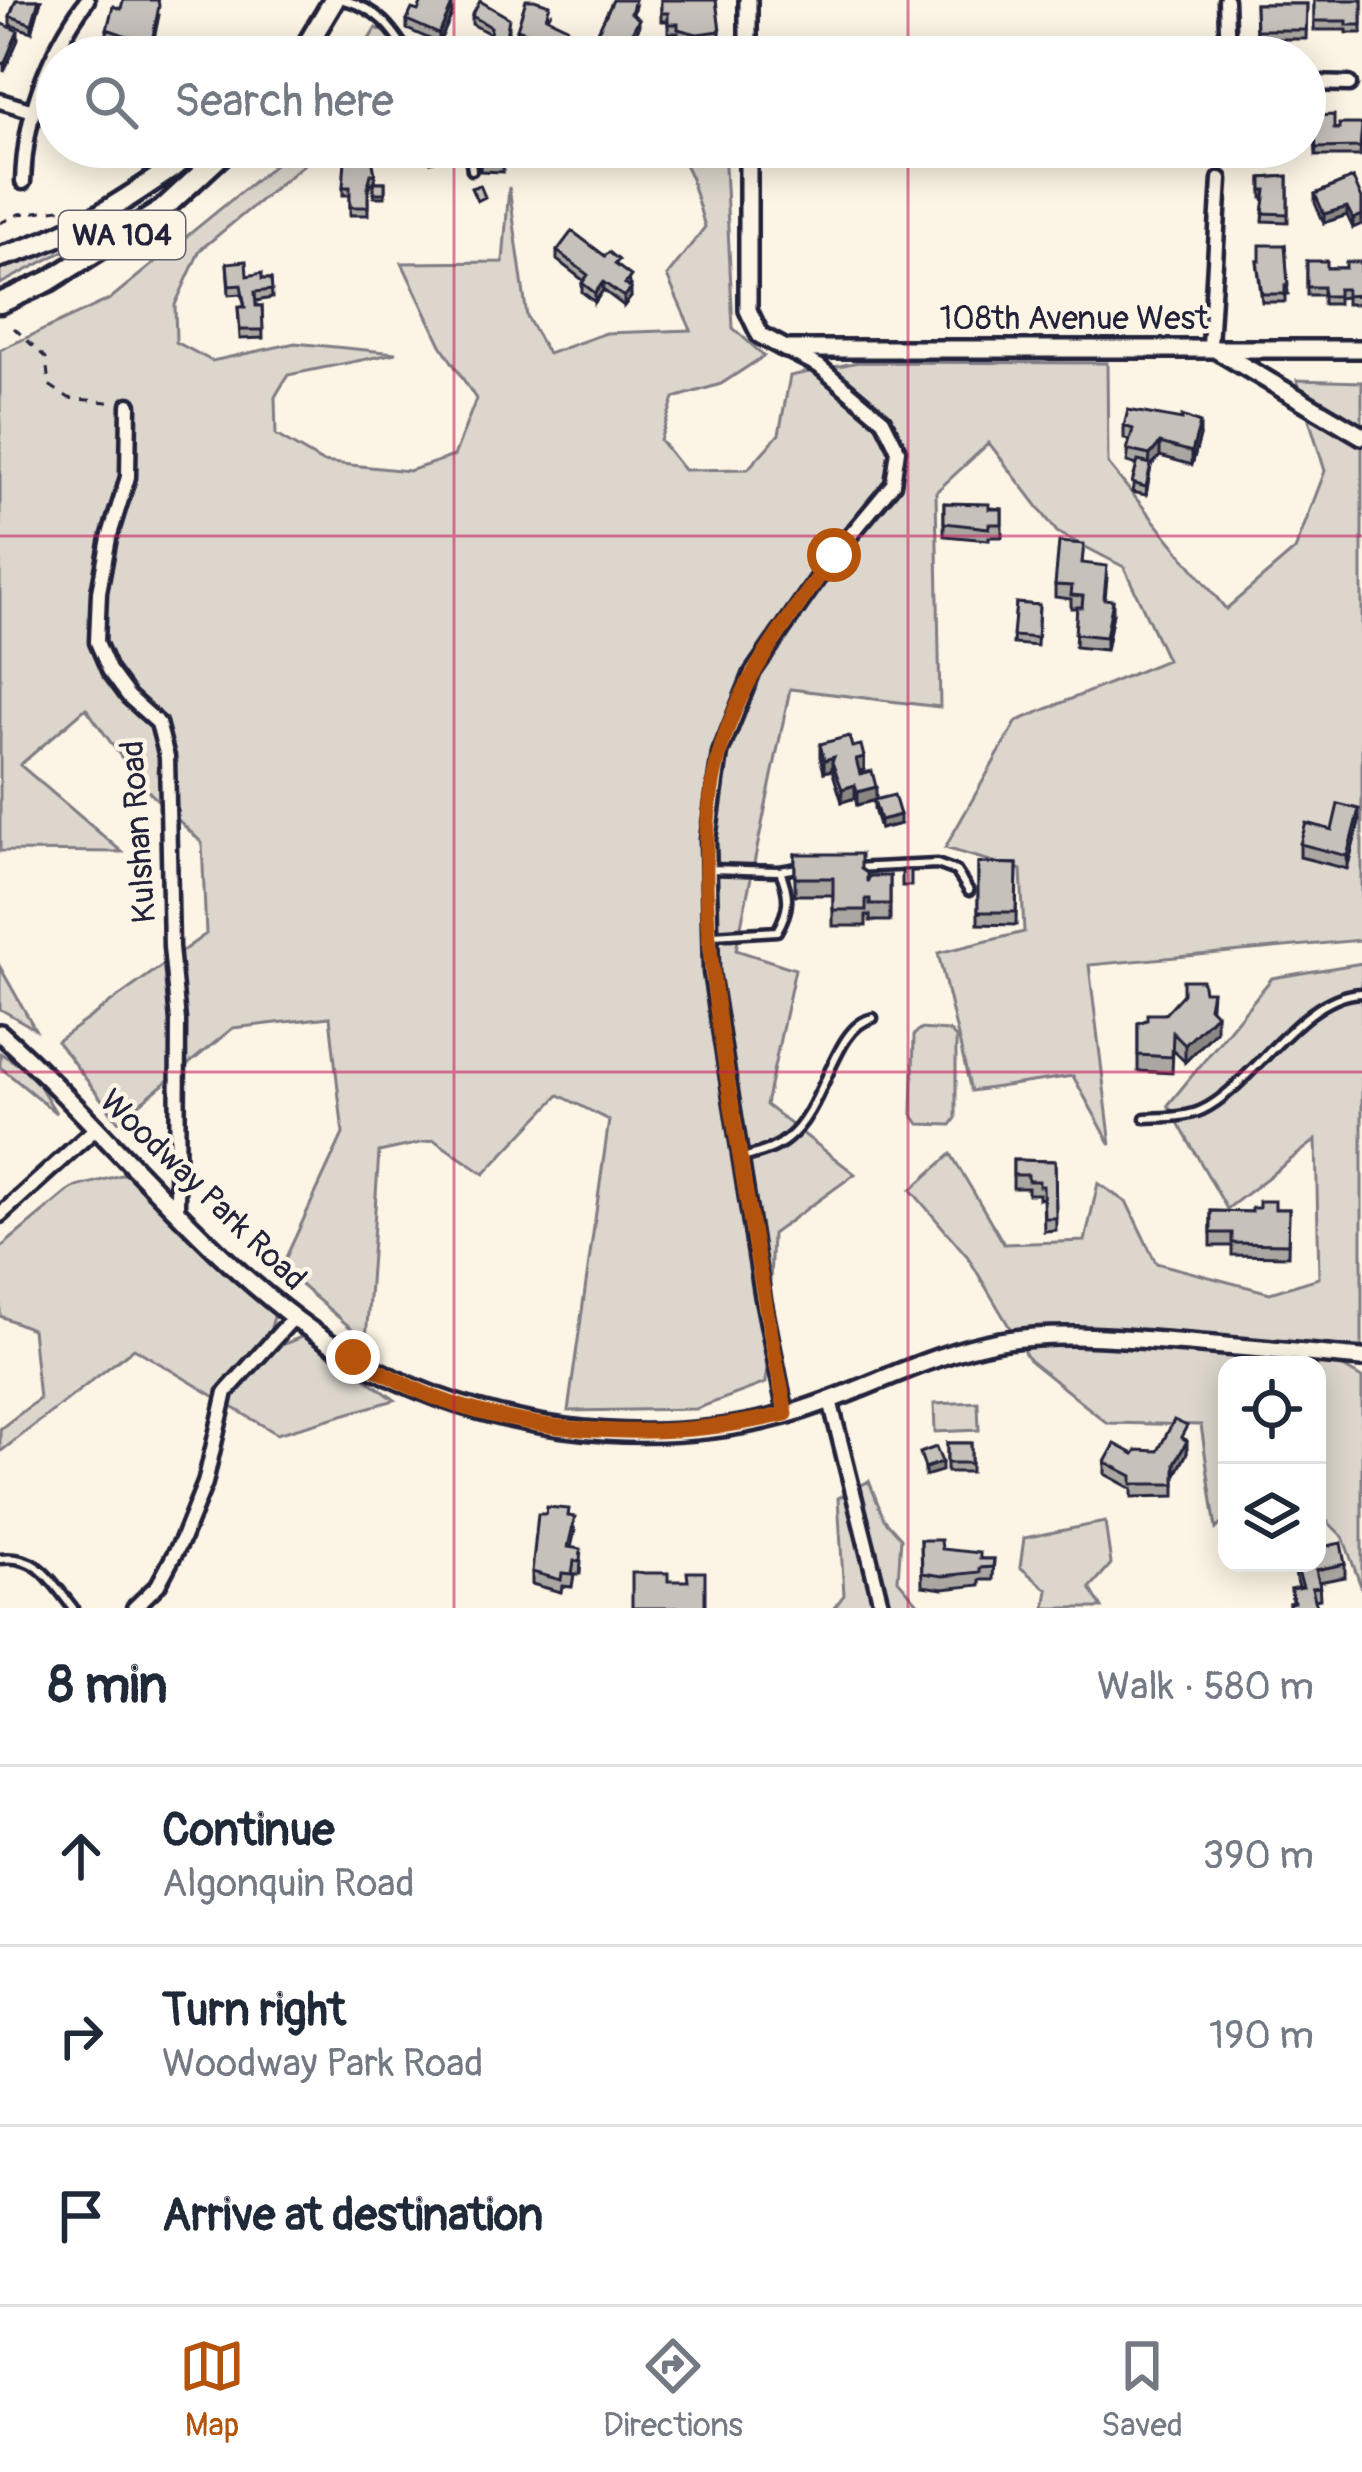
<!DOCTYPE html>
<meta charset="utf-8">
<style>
body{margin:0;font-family:Pangolin,sans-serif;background:#f6f6f7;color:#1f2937}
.controls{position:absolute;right:36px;bottom:36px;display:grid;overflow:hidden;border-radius:24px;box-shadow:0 6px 30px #0003}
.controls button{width:108px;height:108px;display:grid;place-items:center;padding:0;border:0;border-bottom:3px solid #e0e1e3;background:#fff;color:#1f2937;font:60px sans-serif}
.stop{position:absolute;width:36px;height:36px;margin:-27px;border:9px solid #b45309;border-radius:50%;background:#fff}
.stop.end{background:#b45309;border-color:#fff;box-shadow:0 3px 12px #0008}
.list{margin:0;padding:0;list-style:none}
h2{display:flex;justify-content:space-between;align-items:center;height:156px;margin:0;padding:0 48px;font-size:51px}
h2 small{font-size:39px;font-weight:400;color:#747a83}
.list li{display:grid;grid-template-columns:78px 1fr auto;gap:36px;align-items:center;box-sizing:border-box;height:180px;padding:0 48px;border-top:3px solid #e0e1e3}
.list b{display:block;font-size:45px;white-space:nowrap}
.list p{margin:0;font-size:39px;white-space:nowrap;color:#747a83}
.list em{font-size:39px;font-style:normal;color:#747a83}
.icon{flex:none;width:66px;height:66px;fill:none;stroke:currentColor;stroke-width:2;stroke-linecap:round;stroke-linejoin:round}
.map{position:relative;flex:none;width:1362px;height:1608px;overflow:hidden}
.search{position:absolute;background:#fff;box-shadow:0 6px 30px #0003;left:36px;right:36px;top:36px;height:132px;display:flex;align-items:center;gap:30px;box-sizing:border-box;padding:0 42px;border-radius:66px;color:#747a83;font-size:45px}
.sheet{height:696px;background:#fff}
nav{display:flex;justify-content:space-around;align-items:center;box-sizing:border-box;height:168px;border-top:3px solid #e0e1e3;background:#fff;font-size:33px;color:#747a83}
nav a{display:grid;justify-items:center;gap:6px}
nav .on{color:#b45309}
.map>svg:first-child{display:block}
.green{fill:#dcd6cc;stroke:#7f7c84;stroke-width:3}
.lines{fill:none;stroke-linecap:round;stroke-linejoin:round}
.service-casing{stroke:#22223b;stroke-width:15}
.minor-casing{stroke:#22223b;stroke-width:21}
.tertiary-casing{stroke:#22223b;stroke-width:24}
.primary-casing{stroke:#22223b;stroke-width:27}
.path{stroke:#22223b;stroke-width:3;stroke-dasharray:9 9;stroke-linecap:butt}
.service{stroke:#fcf5e5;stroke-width:6}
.minor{stroke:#fcf5e5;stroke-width:12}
.tertiary{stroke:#fcf5e5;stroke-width:15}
.primary{stroke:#fcf5e5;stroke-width:18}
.wall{fill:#aaa6a1;stroke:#22223b;stroke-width:3}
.shaded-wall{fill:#8b8783;stroke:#22223b;stroke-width:3}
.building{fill:#c6c1bb;stroke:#22223b;stroke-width:3}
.route{stroke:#b45309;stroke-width:15}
.grid{fill:none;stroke:#c2185b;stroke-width:3;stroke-opacity:0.55}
.labels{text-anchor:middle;stroke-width:9;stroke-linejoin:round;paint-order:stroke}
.shield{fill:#fcf5e5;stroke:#63616e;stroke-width:3}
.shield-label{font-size:30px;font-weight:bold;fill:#22223b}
.street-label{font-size:33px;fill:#22223b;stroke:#fcf5e5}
</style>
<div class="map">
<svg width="1362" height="1608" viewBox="0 0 1362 1608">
<rect width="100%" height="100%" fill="#fcf5e5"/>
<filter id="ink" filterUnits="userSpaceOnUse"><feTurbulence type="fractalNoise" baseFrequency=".00833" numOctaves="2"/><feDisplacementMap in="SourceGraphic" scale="24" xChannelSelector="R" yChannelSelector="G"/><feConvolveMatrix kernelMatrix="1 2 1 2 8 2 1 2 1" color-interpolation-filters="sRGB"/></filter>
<g filter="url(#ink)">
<path class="green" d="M376,28L439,57H358Z
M296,147H325L200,250L175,305L176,342L212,361L295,343L396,353L288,375L275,397L276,435L322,462L409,471L454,456L476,399L441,345L402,263L503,262L509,187L527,317L548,354L606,333L691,330L667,276L705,227L689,172L676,147H724L733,328L764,356L721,384L674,398L660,440L684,470L748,469L779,434L790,376L858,362L1107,363L1108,464L1226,609L1295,550L1325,471L1297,380L1362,382V940L1089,965L1111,1145L1073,1076L971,1091L938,953L1024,932L1021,870L945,848L1017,721L1167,660L1124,567L1057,532L989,443L936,492L940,707L790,689L736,950L795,969L766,1105L855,1174L772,1234L766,1383L696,1409L568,1411L609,1120L559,1095L484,1174L434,1140L379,1152L366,1341L281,1268L343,1134L330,1017L233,1028L118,1121L57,1041L206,934L202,843L140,783L86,708L20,765L122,852L0,851V350L110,299Z
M93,227L97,234L0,284V264Z
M1362,963V1349L1340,1365L1362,1378V1589L1343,1537L1317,1511V1365H1227V1518L1216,1529L1201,1425L1107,1423L1029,1360L968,1257L911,1190L951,1154L1004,1244L1085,1241L1098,1183L1127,1203L1156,1263L1270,1293L1319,1278L1316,1140L1227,1209L1168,1105L1272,978Z
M0,967L35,1029L0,1009Z
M920,1029L949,1031L956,1038V1118L951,1125L919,1124L912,1114L914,1035Z
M0,1053L32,1073L56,1113L0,1067Z
M129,1173L276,1310L270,1331L282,1345L306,1335L395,1400L277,1434L134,1348L0,1452V1429L39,1399L32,1329L0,1316V1248L72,1188Z
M978,1402L979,1430L935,1432L934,1404Z
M869,1481L884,1519L901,1538L898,1580L922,1608H834L844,1595L838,1498Z
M1105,1522L1111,1564L1090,1588L1102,1608H1045L1048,1590L1020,1567L1024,1538Z"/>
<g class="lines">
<defs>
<path id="service" d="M344,0C378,9 392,28 410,57
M646,49L679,57
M469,147L472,170
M853,868L937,864L956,871L969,891
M709,869L780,871L798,868
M713,935L777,931C790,909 790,895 780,871
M1145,1118C1164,1117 1185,1118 1202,1110C1253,1086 1300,995 1362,993
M743,1158C759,1153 774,1150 787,1139C826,1109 833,1026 873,1018
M0,1559C38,1554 51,1581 73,1608"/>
<path id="minor" d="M1226,0L1228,57
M1305,83L1349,84
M0,101L30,110
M23,182C25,114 47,55 87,0
M1210,346L1220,179
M129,405L128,477L109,538L99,592L97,642L109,670L129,697L158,723L167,757L171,947L178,1021L177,1209
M0,1215L96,1128
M830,1400L882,1608
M786,1414L763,1299L711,972L708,839L720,753L752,673L834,555L893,484L898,450L883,420L819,366L787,350
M134,1608L158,1585L182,1540L205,1483L226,1392L294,1317"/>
<path id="tertiary" d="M748,0V57
M748,147V310L760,335L786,349H1362
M1213,348L1362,436
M0,1033C116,1137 219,1279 354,1358C479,1430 644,1453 785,1415C858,1395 925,1354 1000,1341C1053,1332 1109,1337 1163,1341C1229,1346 1296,1352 1362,1358"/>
<path id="primary" d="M300,57L334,0
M0,257C76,237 139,191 202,147
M0,303L49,281L162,210L230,147"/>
</defs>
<use href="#service" class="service-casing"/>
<use href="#minor" class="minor-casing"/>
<use href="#tertiary" class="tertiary-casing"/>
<use href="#primary" class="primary-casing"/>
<path class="path" d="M1221,163L1222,147
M0,223L19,214L76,207
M14,328L46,358L49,385L69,398L116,403"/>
<use href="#service" class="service"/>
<use href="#minor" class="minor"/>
<use href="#tertiary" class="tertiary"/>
<use href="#primary" class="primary"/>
</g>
<path class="wall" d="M16,0H41L32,32L10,25V16Z
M451,0L452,14L439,43L407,29V20L418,11Z
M661,0L720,31V40L697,42L678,37V33H668V21H661Z
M1314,0H1362V33H1347V30H1314Z
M1255,4H1307L1306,39H1256Z
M635,6L633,14L639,27L628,48L619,45L617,48L620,57H598V49L601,48V44L597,42V33Z
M121,9L159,15L152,49L145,47L144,50L107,38V29Z
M550,14L548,18L567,35L561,53L517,38V29Z
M472,16L509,26L505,50L489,48L490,34L472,24Z
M1314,116L1334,129L1362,126L1360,156H1316Z
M481,147H504L503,172L480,171Z
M1258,147H1304V149L1274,155V150H1258Z
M368,158L375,174V182H385V197H374V183H371L368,194V215H350V195H343V187Z
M1288,176V222L1263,221L1265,198H1262V178Z
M1353,178V228L1347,215L1324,223L1315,203V194Z
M1285,245L1288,294H1285V302H1262L1257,261H1260Z
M557,251L605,256L619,267L631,285L629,287L631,297L624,306L603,290L595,302L582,292V283L584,281L557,260Z
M1307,261L1327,268H1346L1361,262V304H1346V297L1338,298V304H1323V295H1307Z
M227,263L247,276L262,279H271L272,298L256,301V306H262L263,338L240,339L238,307H244V302L241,294L229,295Z
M1124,426L1200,436L1192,465L1160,456L1151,466L1146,495L1132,492L1137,465L1127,462L1130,440L1124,439Z
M944,503L1002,509V537H989V540L944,536Z
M1083,563L1107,578L1105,599L1113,613L1106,650L1075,647L1077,608H1071V599L1055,597V585Z
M1016,603L1039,605L1037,646L1013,644Z
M820,744L852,747L864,770L859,771L876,800L900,824L880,829L874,809V800L857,805L855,798L842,802L832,770L824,772L820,757Z
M1359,822L1347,869L1300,857V844L1332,830Z
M795,854L861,869L867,882L890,876V921H870V915H866V926H833V895H795Z
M978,863L1017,864L1016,925L978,924Z
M1204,991L1211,1009L1216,1031L1185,1062L1173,1050L1172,1073L1138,1071V1023L1165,1014Z
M1013,1160L1055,1161L1056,1230L1044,1231L1043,1198L1039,1199V1194H1028V1188H1013Z
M1275,1209H1289L1288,1256L1232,1255V1246H1211V1211L1252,1212Z
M1186,1440L1187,1453L1175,1476V1496L1132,1497V1489L1105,1474V1462L1158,1451Z
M947,1443H971V1472H947Z
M569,1517L575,1530L571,1548L581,1562L580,1574H574L572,1587L562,1586L561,1592L532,1584V1572Z
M921,1540L942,1549L980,1559H994L993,1580H980V1585L943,1589L922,1586Z
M1322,1547L1345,1564V1577L1319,1582L1320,1599L1315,1600L1317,1608H1289V1603H1292L1291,1589L1299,1587L1292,1563H1317Z"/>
<path class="shaded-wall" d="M39,0H41L32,32V24Z
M452,5V14L439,43V34Z
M639,19V27L628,48V40Z
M18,31V40L4,72V64Z
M452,147H457V154L431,162V154Z
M1347,207V215L1324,223V214Z
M1362,215V224L1353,228V219Z
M603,282V290L595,302V293Z
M631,289V297L624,306V297Z
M1200,423V436L1192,465V452Z
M1160,443V456L1151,466L1146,495L1150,455Z
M1113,600V613L1106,650V637Z
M834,757L832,762V770L824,772V760Z
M864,757V770L856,772V759Z
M855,785V798L842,802V789Z
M876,787V800L857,805V792Z
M1359,809V822L1347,869V856Z
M900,815V824L880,829V820Z
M1212,991L1210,1020L1216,1014V1031L1185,1062V1045L1209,1007Z
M1187,1441V1453L1175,1476V1463Z
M942,1462V1471L925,1476V1468Z"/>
<path class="building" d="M16,0H39L32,24L10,16Z
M123,0H158L159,6L152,41L145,38L144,42L107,29L113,6L121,9Z
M423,0H448L447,3L452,5L439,34L407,20L412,9L418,11Z
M526,0H534L550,5L546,17L567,27L561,44L517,29Z
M613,0H635L631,13L639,19L628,40L619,37L616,43L620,57H600L598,49L602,48L601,35L597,33Z
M661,0H716L720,31L697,34L678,29V24H668V13H661Z
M1314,0H1362V25H1347V21H1314Z
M480,1L509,18L505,42L489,40L491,27L472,16Z
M1255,4H1307L1306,30H1256Z
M0,23L18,31L4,64L0,63Z
M97,39L142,57H86L88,45L94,47Z
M1334,115V129H1339V124H1360L1362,126L1360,147L1316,148L1314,116Z
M346,147H368V158H372L375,174H371L368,186V207H350V187H343Z
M429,147H452L431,154Z
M481,147H504L503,164L480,162Z
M1288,176V214L1263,213L1266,190H1262V178Z
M1353,178L1362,199V215L1353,219L1347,207L1324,214L1315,194Z
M374,182H385V193H374Z
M480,185L485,197L477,201L471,188Z
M572,231L605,256L609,252L619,260L615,264L631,276L625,284L631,289L624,297L603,282L595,293L582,283L588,275L557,251Z
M1260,245H1285L1288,285H1285V294H1262L1257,261H1260Z
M246,261L247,276L262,273V279H271L272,290L255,292L256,306H262L263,330H240L238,307H245L241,285L229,286L227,263Z
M1307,261H1327V268H1346V262H1361V295L1346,296V289H1338V296H1323V287H1307Z
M1128,410L1182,420V416L1200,423L1192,452L1160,443L1150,455L1127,450L1133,429L1124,426Z
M1138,461L1151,464L1146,487L1132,483Z
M944,503L989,504V509H1002V524H989V528L944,523Z
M1059,542L1084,544L1082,563L1107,566L1104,599L1113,600L1106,637L1075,634L1077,607H1082L1083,596L1071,595L1072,586L1055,585Z
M1016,603L1039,605L1037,638L1013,636Z
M849,736L852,747L861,745L864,757L856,759L860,774L872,771L876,787L857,792L855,785L842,789L832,762L834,757L824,760L820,744Z
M894,795L900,815L880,820L874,800Z
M1338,804L1359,809L1347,856L1300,844L1306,823L1332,830Z
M795,854H861V869L867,873V882L870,876H890V904H870V899H866V910H833V878H795Z
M978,863L1017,864L1016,912H978Z
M902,870H911V886H902Z
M1183,980H1202L1204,991H1212L1209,1007L1216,1014L1185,1045L1173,1033L1172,1057L1138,1055V1023L1147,1020V1014H1165L1183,994Z
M1013,1160L1055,1161L1056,1218H1044L1043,1186H1039V1181H1028V1175H1013Z
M1259,1201H1275V1209H1289L1288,1244L1232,1243V1233H1211V1211L1252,1212V1208H1259Z
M1174,1420L1187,1426L1181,1437L1187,1441L1175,1463V1484H1132V1476L1105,1462L1115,1444L1134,1454L1137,1450L1158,1451Z
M947,1443H971V1463H947Z
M936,1447L942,1462L925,1468L920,1453Z
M547,1507L569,1509L568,1516L575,1517L568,1547L581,1549L580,1562L574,1561L572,1574L562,1573L561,1580L532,1572L538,1514H546Z
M1317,1536H1320L1322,1547L1341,1543L1345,1564L1316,1570L1320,1587L1312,1588L1317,1608H1290L1289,1603L1294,1602L1291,1589L1303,1587L1295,1563H1317Z
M921,1540H941L942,1549L980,1553V1559H994L993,1567L980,1568V1572L943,1576L922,1573Z
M687,1572H705V1608H632V1573H668V1581H688Z"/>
</g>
<g class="lines" filter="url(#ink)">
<path class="route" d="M353,1357C389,1376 424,1396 463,1407C565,1438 682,1438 786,1414C765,1306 746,1198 729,1089C713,984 691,857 720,752C740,678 791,617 834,555"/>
</g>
<path class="grid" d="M454,0V57M908,0V57M454,147V1608M908,147V1608M0,536H1362M0,1072H1362"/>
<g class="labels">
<rect class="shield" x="59" y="211" width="126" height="48" rx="9"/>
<g class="shield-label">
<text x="122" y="245">WA 104</text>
</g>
<g class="street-label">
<text x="1074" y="329">108th Avenue West</text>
<text transform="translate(137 832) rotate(-94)" y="12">Kulshan Road</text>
<text transform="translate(204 1189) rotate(44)" y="12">Woodway Park Road</text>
</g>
</g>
</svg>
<div class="controls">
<button><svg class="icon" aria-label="locate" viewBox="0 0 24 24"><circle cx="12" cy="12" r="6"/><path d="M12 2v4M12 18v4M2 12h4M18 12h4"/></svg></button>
<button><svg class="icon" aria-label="layers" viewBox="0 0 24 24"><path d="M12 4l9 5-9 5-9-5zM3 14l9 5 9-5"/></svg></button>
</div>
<div class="stop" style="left:834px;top:555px"></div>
<div class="stop end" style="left:353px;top:1357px"></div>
<div class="search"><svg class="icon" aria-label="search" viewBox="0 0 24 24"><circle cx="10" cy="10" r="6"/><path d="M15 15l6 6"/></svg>Search here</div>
</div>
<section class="sheet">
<h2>8 min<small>Walk · 580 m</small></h2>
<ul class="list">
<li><svg class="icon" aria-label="ahead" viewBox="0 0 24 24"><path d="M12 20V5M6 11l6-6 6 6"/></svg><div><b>Continue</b><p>Algonquin Road</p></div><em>390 m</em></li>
<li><svg class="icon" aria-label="right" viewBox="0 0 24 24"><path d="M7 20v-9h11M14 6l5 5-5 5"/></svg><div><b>Turn right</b><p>Woodway Park Road</p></div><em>190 m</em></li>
<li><svg class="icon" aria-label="arrive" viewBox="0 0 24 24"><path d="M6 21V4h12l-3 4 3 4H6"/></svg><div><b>Arrive at destination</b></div></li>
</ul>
</section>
<nav>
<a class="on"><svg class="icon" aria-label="map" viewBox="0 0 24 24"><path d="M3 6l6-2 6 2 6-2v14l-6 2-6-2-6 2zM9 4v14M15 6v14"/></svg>Map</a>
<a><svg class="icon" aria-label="directions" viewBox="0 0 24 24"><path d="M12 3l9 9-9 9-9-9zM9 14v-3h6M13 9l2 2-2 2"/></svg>Directions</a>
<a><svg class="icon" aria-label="saved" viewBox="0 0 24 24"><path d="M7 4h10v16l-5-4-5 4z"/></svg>Saved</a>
</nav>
